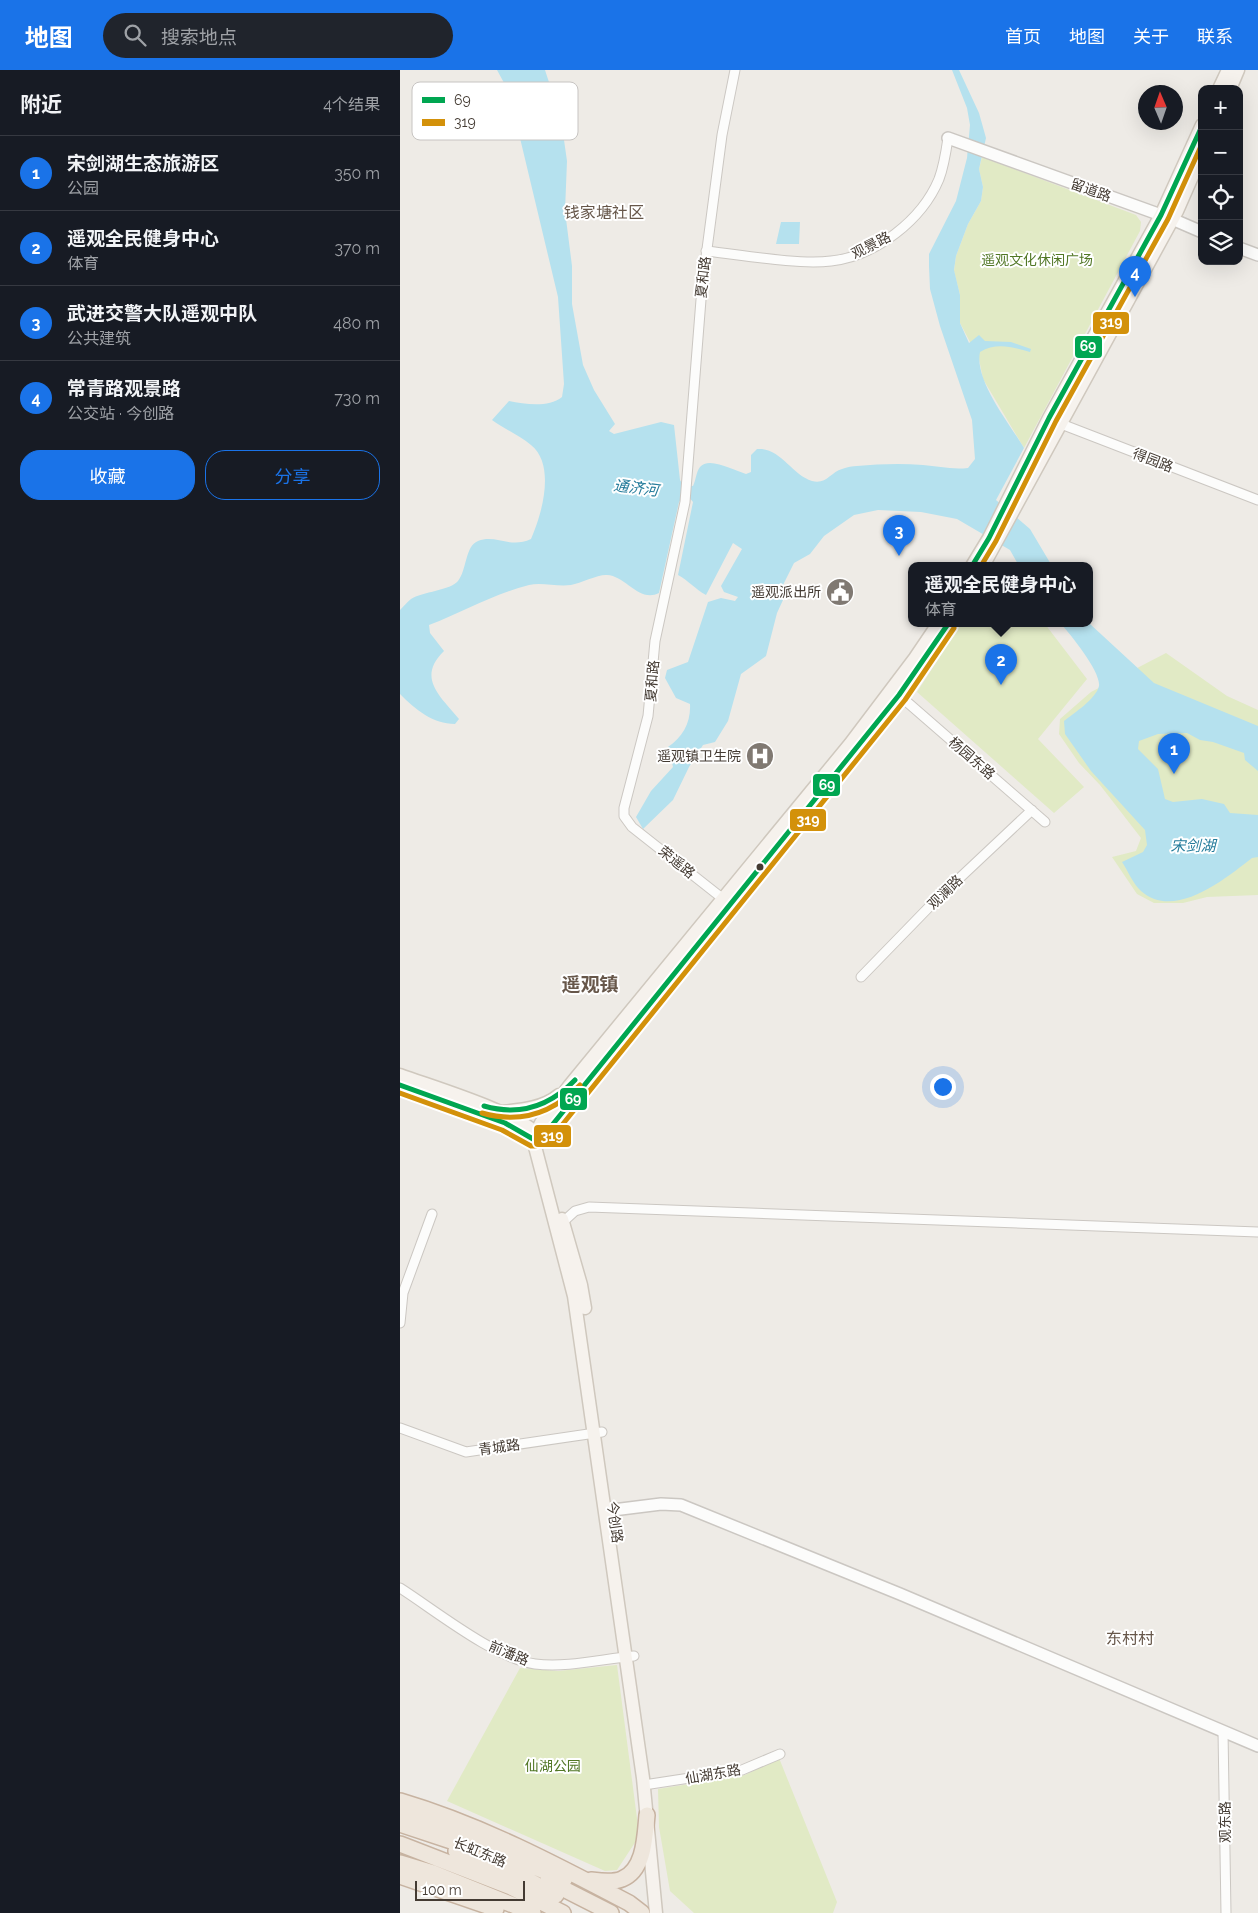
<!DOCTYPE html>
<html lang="zh">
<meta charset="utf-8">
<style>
body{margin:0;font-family:Raleway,"Noto Sans SC",sans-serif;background:#20242c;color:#f1f3f6}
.controls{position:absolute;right:15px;top:15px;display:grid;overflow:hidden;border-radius:10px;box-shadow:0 5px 20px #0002}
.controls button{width:45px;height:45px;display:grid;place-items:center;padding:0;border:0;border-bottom:1px solid #363941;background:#171b24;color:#f1f3f6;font:25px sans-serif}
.compass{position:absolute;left:738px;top:15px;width:45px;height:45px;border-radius:50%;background:#171b24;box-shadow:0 5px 20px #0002;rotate:358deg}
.scale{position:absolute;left:15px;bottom:12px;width:110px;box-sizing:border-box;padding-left:5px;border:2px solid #443b33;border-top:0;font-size:14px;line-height:18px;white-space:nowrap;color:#443b33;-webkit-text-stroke:4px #fff;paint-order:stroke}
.you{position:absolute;left:542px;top:1016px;width:18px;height:18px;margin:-12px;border:4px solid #fff;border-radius:50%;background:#1a73e8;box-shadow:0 0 0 8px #1a73e833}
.badge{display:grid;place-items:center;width:32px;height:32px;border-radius:50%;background:#1a73e8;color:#fff;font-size:16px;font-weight:700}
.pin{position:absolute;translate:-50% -41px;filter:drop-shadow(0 1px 2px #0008)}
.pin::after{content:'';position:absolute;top:26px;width:18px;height:15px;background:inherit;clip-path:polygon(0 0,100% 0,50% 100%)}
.popup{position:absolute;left:508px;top:492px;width:185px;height:65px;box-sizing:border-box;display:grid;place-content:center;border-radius:10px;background:#171b24;filter:drop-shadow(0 1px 4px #0005);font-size:16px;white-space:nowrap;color:#9ea1a6}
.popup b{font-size:19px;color:#f1f3f6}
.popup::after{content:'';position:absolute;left:50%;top:100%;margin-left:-10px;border:10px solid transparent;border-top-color:#171b24}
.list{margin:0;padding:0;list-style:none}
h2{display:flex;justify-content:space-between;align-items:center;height:65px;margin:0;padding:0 20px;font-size:21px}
h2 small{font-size:16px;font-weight:400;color:#9ea1a6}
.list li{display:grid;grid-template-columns:32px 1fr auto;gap:15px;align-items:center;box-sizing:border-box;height:75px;padding:0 20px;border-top:1px solid #363941}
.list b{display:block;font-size:19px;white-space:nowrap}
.list p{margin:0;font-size:16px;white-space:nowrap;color:#9ea1a6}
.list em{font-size:16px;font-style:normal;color:#9ea1a6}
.actions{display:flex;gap:10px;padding:15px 20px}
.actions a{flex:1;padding:11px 0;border:1px solid #1a73e8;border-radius:20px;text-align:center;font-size:18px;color:#1a73e8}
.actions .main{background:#1a73e8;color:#fff}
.icon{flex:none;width:28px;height:28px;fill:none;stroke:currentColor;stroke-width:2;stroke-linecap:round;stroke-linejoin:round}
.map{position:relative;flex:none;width:858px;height:1843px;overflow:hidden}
header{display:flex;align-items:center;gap:30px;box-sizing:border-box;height:70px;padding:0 25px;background:#1a73e8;color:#fff}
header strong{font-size:24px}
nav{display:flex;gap:28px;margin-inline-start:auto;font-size:18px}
.search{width:350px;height:45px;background:#20242c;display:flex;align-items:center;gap:12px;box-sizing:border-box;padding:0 18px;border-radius:28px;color:#9ea1a6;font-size:19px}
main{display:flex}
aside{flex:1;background:#171b24}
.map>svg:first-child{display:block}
.green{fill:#e1eac5}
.water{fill:#b5e1ee}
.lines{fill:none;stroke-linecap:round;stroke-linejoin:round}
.minor-casing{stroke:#cbc7c2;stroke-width:11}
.tertiary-casing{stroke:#cbc7c2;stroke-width:14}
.secondary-casing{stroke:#cfc8be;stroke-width:15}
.trunk-casing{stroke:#c7b3a1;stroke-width:18}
.minor{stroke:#fcfcfb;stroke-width:9}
.tertiary{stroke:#fcfcfb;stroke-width:11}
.secondary{stroke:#f6f2ed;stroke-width:12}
.trunk{stroke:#eee6dc;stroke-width:15}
.bus-1-casing{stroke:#fff;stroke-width:9}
.bus-2-casing{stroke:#fff;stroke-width:9}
.bus-1{stroke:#00a651;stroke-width:5}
.bus-2{stroke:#d3910a;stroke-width:5}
.bus-dot{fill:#443b33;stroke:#fff;stroke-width:2}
.labels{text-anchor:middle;stroke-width:4;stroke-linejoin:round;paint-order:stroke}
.street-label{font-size:14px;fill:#443b33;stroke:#fff}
.park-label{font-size:14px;fill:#517725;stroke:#fff}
.poi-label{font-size:14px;fill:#443b33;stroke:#fff;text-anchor:end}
.water-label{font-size:15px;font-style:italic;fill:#257c9b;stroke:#fff}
.quarter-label{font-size:16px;fill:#67574a;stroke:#fff}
.district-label{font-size:19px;font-weight:bold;fill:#67574a;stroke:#fff}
.key{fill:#fff;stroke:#c7c4c2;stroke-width:1}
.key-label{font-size:14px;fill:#443b33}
.line-badge{stroke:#fff;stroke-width:2}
.badge-label{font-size:14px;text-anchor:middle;font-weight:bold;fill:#fff}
</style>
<header>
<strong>地图</strong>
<div class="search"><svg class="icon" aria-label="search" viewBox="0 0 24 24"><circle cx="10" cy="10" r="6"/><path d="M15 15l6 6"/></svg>搜索地点</div>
<nav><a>首页</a><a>地图</a><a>关于</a><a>联系</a></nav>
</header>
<main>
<aside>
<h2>附近<small>4个结果</small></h2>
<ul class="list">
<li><span class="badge">1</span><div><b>宋剑湖生态旅游区</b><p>公园</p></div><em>350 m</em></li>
<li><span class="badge">2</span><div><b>遥观全民健身中心</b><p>体育</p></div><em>370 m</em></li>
<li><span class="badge">3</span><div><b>武进交警大队遥观中队</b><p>公共建筑</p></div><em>480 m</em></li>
<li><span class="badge">4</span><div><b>常青路观景路</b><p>公交站 · 今创路</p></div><em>730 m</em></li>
</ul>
<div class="actions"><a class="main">收藏</a><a>分享</a></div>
</aside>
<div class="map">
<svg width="858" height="1843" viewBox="0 0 858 1843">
<rect width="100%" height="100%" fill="#eeebe6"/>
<path class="green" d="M582,87L736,145L741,152L740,161L624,378L583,309L579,289L560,253V225L554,201L556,186L568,154L581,131L583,117L579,99Z
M561,554H645L687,609L638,669L684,717L654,743L517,622Z
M766,583L827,626L858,640V825L807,827L783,833H754L737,824L712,787L736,781L741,768L700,715L679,693L659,664L660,649L691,622Z
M217,1595L238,1756L236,1771L217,1800L205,1801L47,1731L120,1598L158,1601Z
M379,1688L437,1832L433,1843H294L270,1821L259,1757L258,1719L345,1705Z"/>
<path class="water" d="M97,0H145L161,49L167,91L165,141L172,196V234L183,295L194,320L215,354L209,361L214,364L261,352L274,355L280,410L283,415L293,416C296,410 296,402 300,397C309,386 335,401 346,404L351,402V385L357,379C380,377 392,405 412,411C426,415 431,402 442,399C447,397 453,396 457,396C478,394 501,393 523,395C538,396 552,400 568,398L575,389L572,350L540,256L530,219L529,196V184L556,131L567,88L570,55L567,38L552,0H559L579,43L586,68L579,99L583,117L581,131L568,154L556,186L554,200L560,225V253L569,273L579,265L585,271L611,272L631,279L630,282C613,277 596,272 580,282C574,310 610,354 624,378L596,430L630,459L652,496H619L610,480L557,449L521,442L478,440L454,445L424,466L410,484L394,493L383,515V530L377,543L366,586L341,604L328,651L315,672L303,675L289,697L273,730L243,759L236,747L251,721L273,697L268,677C283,667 291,652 290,634L276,628L265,608L267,600L288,592L308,532L321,528L335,531L338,527L324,522L321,516L342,479L333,473L306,525C295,519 289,511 278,505L293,432L288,426L283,427L279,432L259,523C239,533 226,506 207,505C199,504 181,513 171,515C157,517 142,512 129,515C93,524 63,542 29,555L30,563L44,581C16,608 41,627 59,649L55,654C33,654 16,640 0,624V540C4,536 7,532 11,529C22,522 51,520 58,511C67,500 65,476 78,471C96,464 110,479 131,469C142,444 156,395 131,375C119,365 104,359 92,350L109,331C125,334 148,338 162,327L164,314L158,227L109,22Z
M381,152H400L399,174H376Z
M661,554H690L754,613L858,656V701L845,690L844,683L813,672L800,670L787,663L758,664L739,671L738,679L758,699L765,729L773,732L802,729L824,734L830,743L858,745V787L852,788C826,808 775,851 741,821C733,814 728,801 722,792L743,782L747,775L745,760L691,701L665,664L664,651C674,643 696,629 699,616C701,602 671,565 661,554Z"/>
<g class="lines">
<defs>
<path id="minor" d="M306,181C343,185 397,195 431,191C476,186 522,150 539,109C544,96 546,82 548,68
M656,352L858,430
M499,625L645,752
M322,828L232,757L224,746V738L248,646L255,571L285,432L302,217L322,65L335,0
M461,907L532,834L632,740
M164,1151L175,1141L189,1137L858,1162
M0,1253L3,1223L32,1144
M0,1358L66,1382L202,1362
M0,1518C36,1541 94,1588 135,1594C167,1598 202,1589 234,1586
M823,1661L826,1843
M244,1715L342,1700L380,1684"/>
<path id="tertiary" d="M548,68L772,149L802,162
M839,178L858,185
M213,1440L261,1434L281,1435L500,1524L858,1676"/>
<path id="secondary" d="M819,19L828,0
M830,19L838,0
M572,496L589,468L649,348L761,145L802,55
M583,496L777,141L802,84
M484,644L530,583L548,554
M0,1005C32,1017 121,1043 140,1067
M0,1015L105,1053L133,1069
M102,1042C121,1040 144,1038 159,1025
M133,1069L149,1059L412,733
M162,1149L181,1215L185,1238
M256,1843L243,1708L174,1226L133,1069L141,1053L170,1015L450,674L515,588L538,554"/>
<path id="trunk" d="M0,1731C81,1755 155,1794 229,1833L242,1843
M0,1741L43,1756L164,1810
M0,1754L72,1778
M0,1774L111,1817L163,1843
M56,1781L118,1805L156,1825
M0,1793L33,1803L133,1843
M0,1806L96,1839
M191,1810C200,1811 213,1813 222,1809C245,1800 245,1765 247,1745
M148,1811L211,1843"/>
</defs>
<use href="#minor" class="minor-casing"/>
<use href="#tertiary" class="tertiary-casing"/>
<use href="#secondary" class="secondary-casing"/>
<use href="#trunk" class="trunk-casing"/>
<use href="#minor" class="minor"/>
<use href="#tertiary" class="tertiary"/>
<use href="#secondary" class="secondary"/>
<use href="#trunk" class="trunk"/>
<defs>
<path id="bus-1" d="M572,496L589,468L649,348L761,145L802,56
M0,1015L105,1053L133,1069L149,1059L499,625L548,554
M84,1036C119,1046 150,1036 175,1010"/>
<path id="bus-2" d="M581,496L596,471L656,351L768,149L802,74
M0,1023L102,1060L131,1076H136L154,1065L505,630L554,558
M82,1043C120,1054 153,1043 180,1015"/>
</defs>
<use href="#bus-1" class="bus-1-casing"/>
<use href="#bus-2" class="bus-2-casing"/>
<use href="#bus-1" class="bus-1"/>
<use href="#bus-2" class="bus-2"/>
</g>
<defs>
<symbol id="civic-disc" viewBox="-11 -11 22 22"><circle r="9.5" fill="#807972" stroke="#fff"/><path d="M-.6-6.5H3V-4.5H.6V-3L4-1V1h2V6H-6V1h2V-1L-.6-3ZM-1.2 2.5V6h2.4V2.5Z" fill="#fff"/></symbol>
<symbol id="hospital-disc" viewBox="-11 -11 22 22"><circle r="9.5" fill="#807972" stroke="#fff"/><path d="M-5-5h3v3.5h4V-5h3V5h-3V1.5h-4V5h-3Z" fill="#fff"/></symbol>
</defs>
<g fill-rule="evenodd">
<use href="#civic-disc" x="424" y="506" width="32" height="32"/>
<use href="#hospital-disc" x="344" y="670" width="32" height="32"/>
</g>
<circle class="bus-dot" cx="360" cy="797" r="4.5"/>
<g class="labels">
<g class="street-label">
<text transform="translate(691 120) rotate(20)" y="5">留道路</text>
<text transform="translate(471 175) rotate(-27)" y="5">观景路</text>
<text transform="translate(303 207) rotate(-83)" y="5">夏和路</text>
<text transform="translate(753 390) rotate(21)" y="5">得园路</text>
<text transform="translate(252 611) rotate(-85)" y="5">夏和路</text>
<text transform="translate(572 688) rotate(41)" y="5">杨园东路</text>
<text transform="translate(277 792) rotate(39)" y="5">荣遥路</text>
<text transform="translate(545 822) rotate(-44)" y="5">观澜路</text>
<text transform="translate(99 1377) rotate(-8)" y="5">青城路</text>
<text transform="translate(215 1452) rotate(82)" y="5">今创路</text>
<text transform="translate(109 1583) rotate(23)" y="5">前潘路</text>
<text transform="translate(313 1704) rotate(-10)" y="5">仙湖东路</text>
<text transform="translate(825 1752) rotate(-91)" y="5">观东路</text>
<text transform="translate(80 1782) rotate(22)" y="5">长虹东路</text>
</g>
<g class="park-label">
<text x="637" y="195">遥观文化休闲广场</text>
<text x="153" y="1701">仙湖公园</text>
</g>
<g class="poi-label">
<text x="421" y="527">遥观派出所</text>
<text x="341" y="691">遥观镇卫生院</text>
</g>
<g class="water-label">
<text transform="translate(236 418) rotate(7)" y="5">通济河</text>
<text x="793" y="781">宋剑湖</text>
</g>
<g class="quarter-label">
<text x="204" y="148">钱家塘社区</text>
<text x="730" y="1574">东村村</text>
</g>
<g class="district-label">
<text x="190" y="921">遥观镇</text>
</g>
</g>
<rect x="12" y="12" width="166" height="58" rx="8" class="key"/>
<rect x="22" y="27" width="23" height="6" fill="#00a651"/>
<rect x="22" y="49" width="23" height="7" fill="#d3910a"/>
<g class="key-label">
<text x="54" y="35">69</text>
<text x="54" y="57">319</text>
</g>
<g class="line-badge">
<rect x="692" y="241" width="38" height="24" rx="5" fill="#d3910a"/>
<rect x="674" y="265" width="29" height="24" rx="5" fill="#00a651"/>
<rect x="412" y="703" width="29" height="24" rx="5" fill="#00a651"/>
<rect x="389" y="738" width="38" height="24" rx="5" fill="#d3910a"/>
<rect x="159" y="1017" width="29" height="24" rx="5" fill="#00a651"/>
<rect x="133" y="1054" width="39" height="24" rx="5" fill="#d3910a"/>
</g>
<g class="badge-label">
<text x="711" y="257">319</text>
<text x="688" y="281">69</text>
<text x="427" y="720">69</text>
<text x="408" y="755">319</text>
<text x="173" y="1034">69</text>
<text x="152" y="1071">319</text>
</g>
</svg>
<div class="controls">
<button>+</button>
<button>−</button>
<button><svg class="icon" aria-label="locate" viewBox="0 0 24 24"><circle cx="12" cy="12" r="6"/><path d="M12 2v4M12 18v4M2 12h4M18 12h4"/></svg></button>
<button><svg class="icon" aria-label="layers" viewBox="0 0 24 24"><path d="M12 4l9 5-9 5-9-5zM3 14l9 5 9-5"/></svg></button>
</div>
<svg class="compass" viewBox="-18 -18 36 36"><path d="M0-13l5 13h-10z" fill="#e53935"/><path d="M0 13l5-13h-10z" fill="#9ea1a6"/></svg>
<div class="scale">100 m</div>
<div class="you"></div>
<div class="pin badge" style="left:774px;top:704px">1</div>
<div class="pin badge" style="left:601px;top:615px">2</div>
<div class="popup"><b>遥观全民健身中心</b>体育</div>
<div class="pin badge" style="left:499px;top:486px">3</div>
<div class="pin badge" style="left:735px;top:227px">4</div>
</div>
</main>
